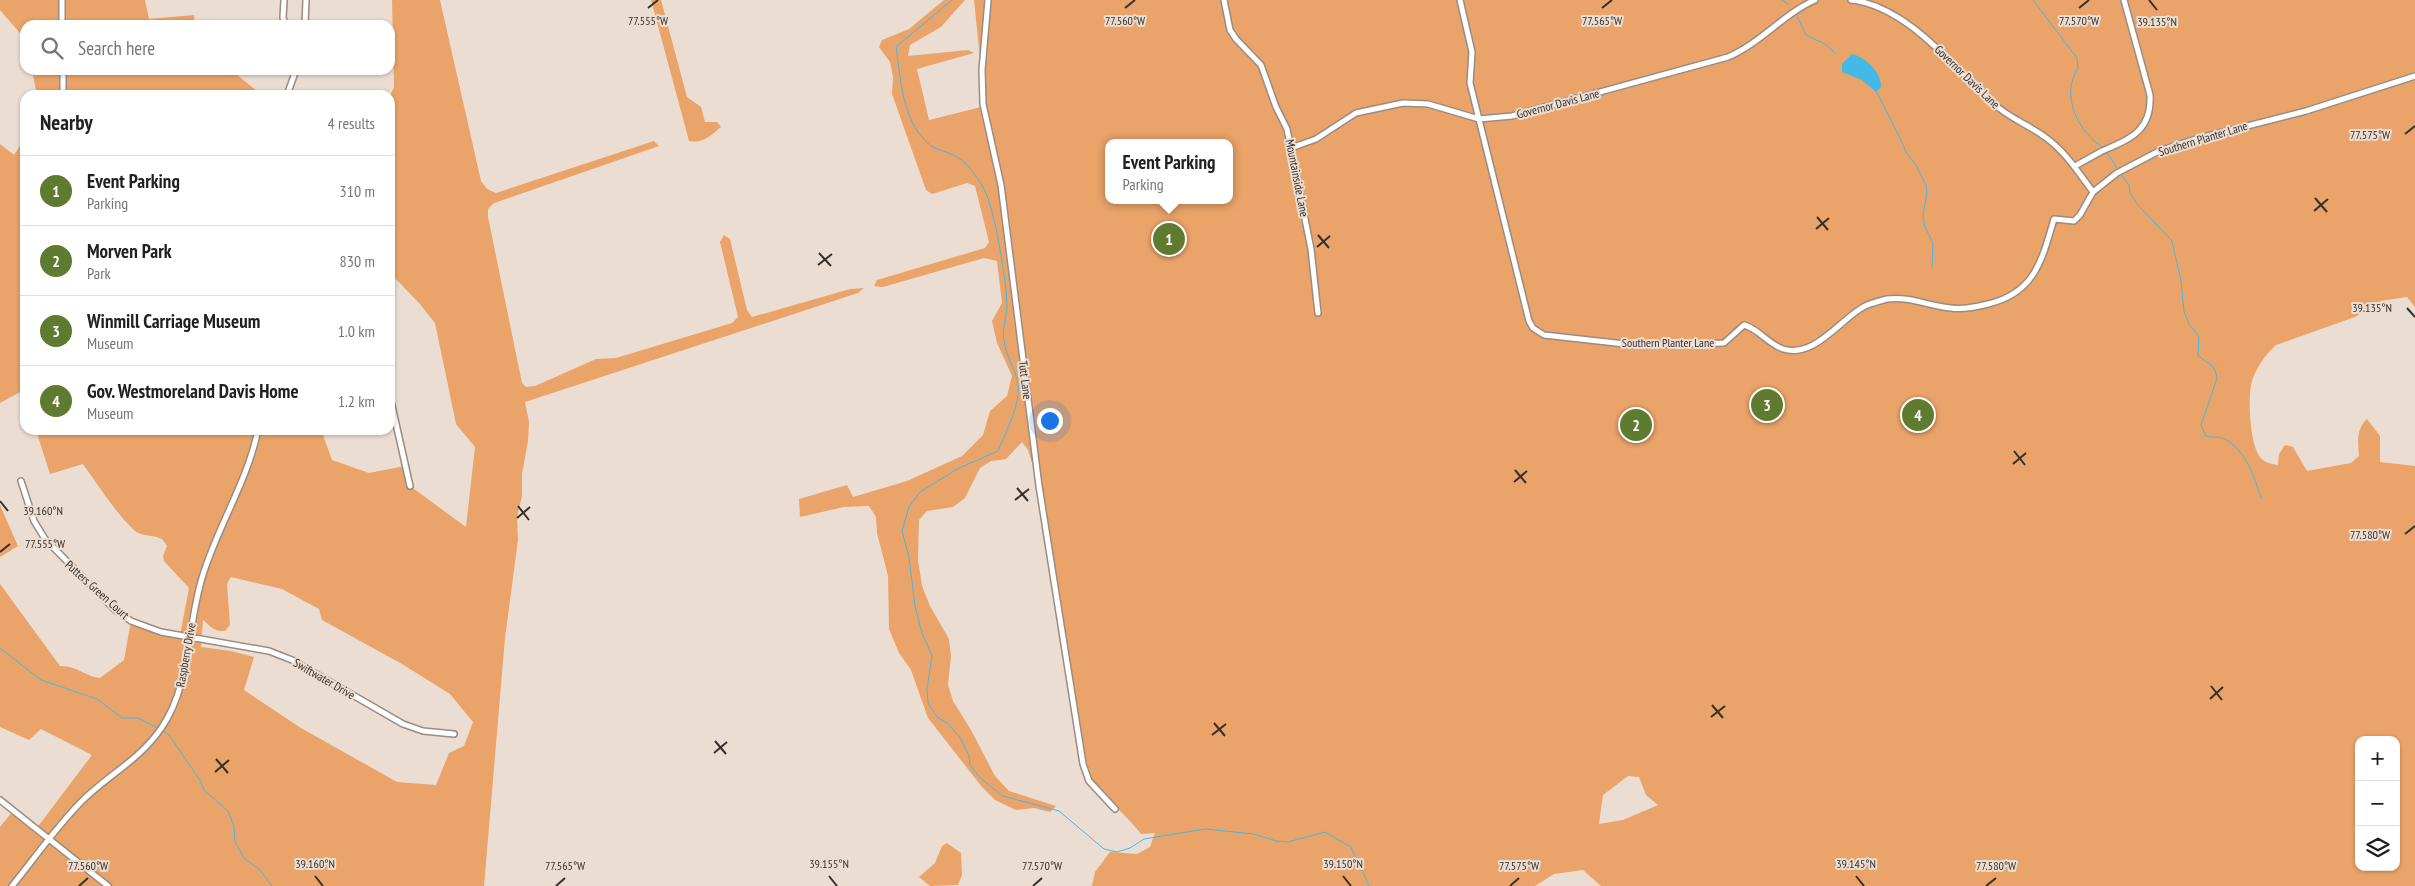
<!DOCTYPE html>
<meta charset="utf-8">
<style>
body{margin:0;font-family:"PT Sans Narrow",sans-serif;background:#f6f6f6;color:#202124}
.controls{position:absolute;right:15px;bottom:15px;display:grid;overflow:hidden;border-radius:10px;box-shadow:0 1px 4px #0004}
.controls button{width:45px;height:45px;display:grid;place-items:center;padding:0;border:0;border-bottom:1px solid #e0e0e0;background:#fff;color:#202124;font:25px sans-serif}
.you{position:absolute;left:1049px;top:420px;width:18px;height:18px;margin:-12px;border:4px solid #fff;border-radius:50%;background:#1a73e8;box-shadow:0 0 0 8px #1a73e833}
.badge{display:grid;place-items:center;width:32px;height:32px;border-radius:50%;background:#5f7b30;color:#fff;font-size:16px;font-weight:700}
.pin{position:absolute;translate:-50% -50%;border:2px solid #fff;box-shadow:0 1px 5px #0006}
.popup{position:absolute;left:1105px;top:139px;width:128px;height:65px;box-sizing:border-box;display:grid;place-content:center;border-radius:10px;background:#fff;filter:drop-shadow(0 1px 4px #0005);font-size:16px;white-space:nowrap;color:#757577}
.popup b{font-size:19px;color:#202124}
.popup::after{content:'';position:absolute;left:50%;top:100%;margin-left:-10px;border:10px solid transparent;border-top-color:#fff}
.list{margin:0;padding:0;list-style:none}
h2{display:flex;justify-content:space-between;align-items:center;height:65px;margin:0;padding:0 20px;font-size:21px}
h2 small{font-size:16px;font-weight:400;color:#757577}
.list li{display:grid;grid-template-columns:32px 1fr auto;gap:15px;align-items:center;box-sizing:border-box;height:70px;padding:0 20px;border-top:1px solid #e0e0e0}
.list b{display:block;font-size:19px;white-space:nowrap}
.list p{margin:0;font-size:16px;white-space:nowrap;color:#757577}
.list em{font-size:16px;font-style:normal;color:#757577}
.icon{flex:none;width:28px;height:28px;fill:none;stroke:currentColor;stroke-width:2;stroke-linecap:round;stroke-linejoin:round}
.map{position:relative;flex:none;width:2415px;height:886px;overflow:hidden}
.search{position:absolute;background:#fff;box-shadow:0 1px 4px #0004;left:20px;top:20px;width:375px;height:55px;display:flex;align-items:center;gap:12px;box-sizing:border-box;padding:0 18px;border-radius:15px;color:#757577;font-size:19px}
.panel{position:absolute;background:#fff;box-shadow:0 1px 4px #0004;left:20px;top:90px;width:375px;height:345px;border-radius:15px}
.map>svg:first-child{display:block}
.green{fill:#eaa369;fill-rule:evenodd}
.water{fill:#45b9e6}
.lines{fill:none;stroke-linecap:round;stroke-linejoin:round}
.stream{stroke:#45b9e6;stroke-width:1}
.minor-casing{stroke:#998c82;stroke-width:8}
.minor{stroke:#fff;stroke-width:5}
.ticks{fill:none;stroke:#36302c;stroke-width:2}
.labels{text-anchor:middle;stroke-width:4;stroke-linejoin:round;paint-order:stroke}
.street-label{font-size:12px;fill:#36302c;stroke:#ecddd2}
.ticks-label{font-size:12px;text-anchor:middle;fill:#36302c;stroke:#ecddd2;stroke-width:4;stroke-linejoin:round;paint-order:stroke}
</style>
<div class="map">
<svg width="2415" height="886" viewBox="0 0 2415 886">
<rect width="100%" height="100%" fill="#ecddd2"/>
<path class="green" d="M0,0H145L149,19L194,15L195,25H25V39L0,10Z
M392,0H440L481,181L487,189L496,193L654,141L659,146L494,203L488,209V217L522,383L526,387L535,386L596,359L616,358L732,323L738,317L720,242L724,235L730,239L747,310L752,317L850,289L864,288L858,293L525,402L529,422L528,441L522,474V496L517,517L518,540L505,638L484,886H0V827L13,811L36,829L92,755L41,729L29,740L0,727V584L60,666C76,665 86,677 100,678L124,660L131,621L180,635L189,588L164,561L163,556L167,546C160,531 146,540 134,530C114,511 99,486 83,464L50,474L36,430H321L332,460L369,473L405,466L410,486L466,527L475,447L456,424L435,323L419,303L390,273V96L394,87ZM231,577L282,589L319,609L322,620L402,664L450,694L473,722L464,746L449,753L436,785L397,782L301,728L244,690L254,657L231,651L201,647L203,620C210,626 214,632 225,631L230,625L227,584Z
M651,0H661L687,97L701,107L705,122H717L721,127C711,135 703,144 689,141Z
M944,0H965L941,27L910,45L908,56L968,50L974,53L917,69L929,120L985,106L974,0H2415V307L2407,297L2380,301V307L2370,308L2355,317L2276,345C2265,355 2254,370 2251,385C2248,402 2250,439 2258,454C2262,462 2270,464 2278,465L2279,454L2285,445L2293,447L2307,471L2351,463L2359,456C2358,442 2356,429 2367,419L2380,436V462L2415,466V886H1601L1583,870L1554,874L1535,886H1092L1095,872L1110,852L1137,854L1150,847L1155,833L1141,834C1125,813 1104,798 1089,776L1039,486L1028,450L1022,442L1006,459L991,461L980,468L965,498L953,507L927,511L919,520L918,560L922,586L930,606L949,639L951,656L948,685L953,701L971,730L995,776L1009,791L1056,806L1050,812L1034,808L1016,810L995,800L982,787L928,718L911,670L899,653L889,629L888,576L877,533L876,517L869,506L844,507L800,517L799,499L847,485L853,497L907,481L962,456L983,435L990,411L1007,396L1012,376L997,343L992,321L1002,303L997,261L984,258L883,287L874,286L877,280L985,248L989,242L975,186L967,183L932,194L926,190L892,94L893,77L890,62L879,47L882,40L909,29ZM1109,143H1229V200H1109ZM2359,740H2396V867H2359ZM1628,776L1639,777L1646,795L1658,805L1623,820L1599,824L1603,795Z
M32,70H231L262,95H37Z
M25,138V398L22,391L0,403V144L14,155Z
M0,505L18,546L0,557Z
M947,843L961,853L962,875L958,885L930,886L919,877L935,863L942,846Z"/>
<path class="water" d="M1852,54C1866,57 1882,73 1881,87L1876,92L1862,80L1842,72V64Z"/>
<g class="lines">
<path class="stream" d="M952,0L896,47C901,80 902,122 930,145C935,149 944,151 951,154C966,160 976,175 984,189C995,209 1007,284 1007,307C1006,319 1002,329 1004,341C1006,360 1021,374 1018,395C1016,413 1005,434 998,451L959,468L920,492L909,507L902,531L909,557L915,606L922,633L932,656L927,688L928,703L938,718L946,722L960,737L969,756L970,765L980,778L1003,796L1059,811L1104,849L1117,852L1130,848L1144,839L1205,829L1254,834L1276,841L1288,842L1325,832L1351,847L1369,886
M1782,0L1788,4
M2033,0L2077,58L2078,68C2060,95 2078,133 2104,148
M1797,16L1806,35L1825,44L1835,53
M1876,91L1898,134L1906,152L1916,165L1926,185L1927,192L1923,216L1925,227L1933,243L1932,268
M2107,153L2118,170
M2120,173L2129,185L2130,193L2137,204L2172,241L2181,281L2184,312L2189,324L2199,336L2198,355C2207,365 2214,361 2217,378L2201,425L2206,436C2212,438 2219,436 2225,439C2247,452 2254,477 2261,498
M0,648L41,680L97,699L122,718H138L160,729
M163,731L169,735L200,780L204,790L228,811L234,826L235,842L244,858L260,870L272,886"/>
<defs>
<path id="minor" d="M62,0V25
M284,0L283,18L286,25
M988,0L982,70L983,104L1001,185L1039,486L1083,764L1089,781L1115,809
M1224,0L1230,30L1236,39L1261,65L1276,107L1287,129L1311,249L1318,313
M1460,0L1472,52L1470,83L1529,321L1533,328L1544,335L1634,345L1724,343L1744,325C1759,329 1768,344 1783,349C1815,359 1841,318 1865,306C1872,303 1879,301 1887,299C1909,296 1929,306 1951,308C1963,310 1976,307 1988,304C2035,293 2042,260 2054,219L2074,221L2080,215L2093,192L2117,173L2159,151L2196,139L2306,111L2415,76
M1851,0C1908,6 1955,69 1994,104C2009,118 2029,125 2045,137C2066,152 2078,172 2093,192
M305,25L306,0
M63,95V70
M287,95L296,70
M1291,148L1316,139L1356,113L1403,103L1428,104L1479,119L1512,116L1728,57C1761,43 1783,14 1815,0
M2075,166C2084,161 2093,156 2102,151C2130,139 2152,131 2150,95L2124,0
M390,397L410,486
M21,481L34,521L45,539L114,609L131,621L161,632L269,651L292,660L403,724L423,731L454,734
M0,800L108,886
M12,886C35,858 56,827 82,801C108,775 141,759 162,727C191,684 187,627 202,578C217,527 247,483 258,430"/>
</defs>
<use href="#minor" class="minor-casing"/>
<use href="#minor" class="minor"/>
</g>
<path class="ticks" d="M2149,0L2157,10M648,8L658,0M1125,8L1135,0M1602,8L1612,0M2079,8L2089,0M2405,134L2415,126M2315,198L2327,212M2314,211L2328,199M1817,217L1828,230M1816,229L1829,218M1318,235L1329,248M1317,247L1330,236M819,253L831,266M818,265L832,254M2407,308L2415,317M2014,451L2025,465M2013,464L2026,453M1515,470L1526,483M1514,482L1527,471M1017,488L1028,501M1015,500L1029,489M0,501L8,511M518,506L529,520M517,518L530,507M2405,534L2415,526M0,552L10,544M2211,686L2222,700M2210,699L2223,687M1712,705L1723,718M1711,717L1725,706M1214,723L1225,736M1212,735L1226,724M715,741L726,754M714,753L727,742M216,759L228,773M215,772L229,760M315,876L323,886M829,876L837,886M1343,876L1351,886M1856,876L1864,886M79,886L88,878M556,886L565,878M1033,886L1042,878M1510,886L1519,878M1986,886L1996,878"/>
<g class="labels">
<g class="street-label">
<text transform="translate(1967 77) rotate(44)" y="4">Governor Davis Lane</text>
<text transform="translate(1558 104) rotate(-15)" y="4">Governor Davis Lane</text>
<text transform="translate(2203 139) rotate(-17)" y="4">Southern Planter Lane</text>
<text transform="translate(1297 178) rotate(79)" y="4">Mountainside Lane</text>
<text x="1668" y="347">Southern Planter Lane</text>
<text transform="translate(1025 380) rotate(83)" y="4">Tutt Lane</text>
<text transform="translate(97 590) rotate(42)" y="4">Putters Green Court</text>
<text transform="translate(186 655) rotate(-80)" y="4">Raspberry Drive</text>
<text transform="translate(324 679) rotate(30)" y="4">Swiftwater Drive</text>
</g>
</g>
<g class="ticks-label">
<text x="648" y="25">77.555°W</text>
<text x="1125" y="25">77.560°W</text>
<text x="1602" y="25">77.565°W</text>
<text x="2079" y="25">77.570°W</text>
<text x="2157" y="26">39.135°N</text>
<text x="2370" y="139">77.575°W</text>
<text x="2372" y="312">39.135°N</text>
<text x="43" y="515">39.160°N</text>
<text x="2370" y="539">77.580°W</text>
<text x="45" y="548">77.555°W</text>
<text x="315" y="868">39.160°N</text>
<text x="829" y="868">39.155°N</text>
<text x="1343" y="868">39.150°N</text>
<text x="1856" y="868">39.145°N</text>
<text x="88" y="870">77.560°W</text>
<text x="565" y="870">77.565°W</text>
<text x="1042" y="870">77.570°W</text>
<text x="1519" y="870">77.575°W</text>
<text x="1996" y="870">77.580°W</text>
</g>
</svg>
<div class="controls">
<button>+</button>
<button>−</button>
<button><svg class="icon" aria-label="layers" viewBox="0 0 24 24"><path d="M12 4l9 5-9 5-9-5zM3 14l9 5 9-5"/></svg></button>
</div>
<div class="you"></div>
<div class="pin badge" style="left:1169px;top:239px">1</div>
<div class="popup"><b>Event Parking</b>Parking</div>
<div class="pin badge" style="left:1636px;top:425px">2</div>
<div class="pin badge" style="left:1767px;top:405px">3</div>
<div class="pin badge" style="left:1918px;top:415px">4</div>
<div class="search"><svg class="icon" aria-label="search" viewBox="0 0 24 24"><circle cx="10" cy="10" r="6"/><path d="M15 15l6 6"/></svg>Search here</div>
<section class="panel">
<h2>Nearby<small>4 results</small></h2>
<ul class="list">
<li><span class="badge">1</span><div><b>Event Parking</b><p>Parking</p></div><em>310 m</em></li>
<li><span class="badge">2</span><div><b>Morven Park</b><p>Park</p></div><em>830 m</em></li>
<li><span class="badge">3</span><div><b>Winmill Carriage Museum</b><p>Museum</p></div><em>1.0 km</em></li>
<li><span class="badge">4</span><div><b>Gov. Westmoreland Davis Home</b><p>Museum</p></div><em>1.2 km</em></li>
</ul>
</section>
</div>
